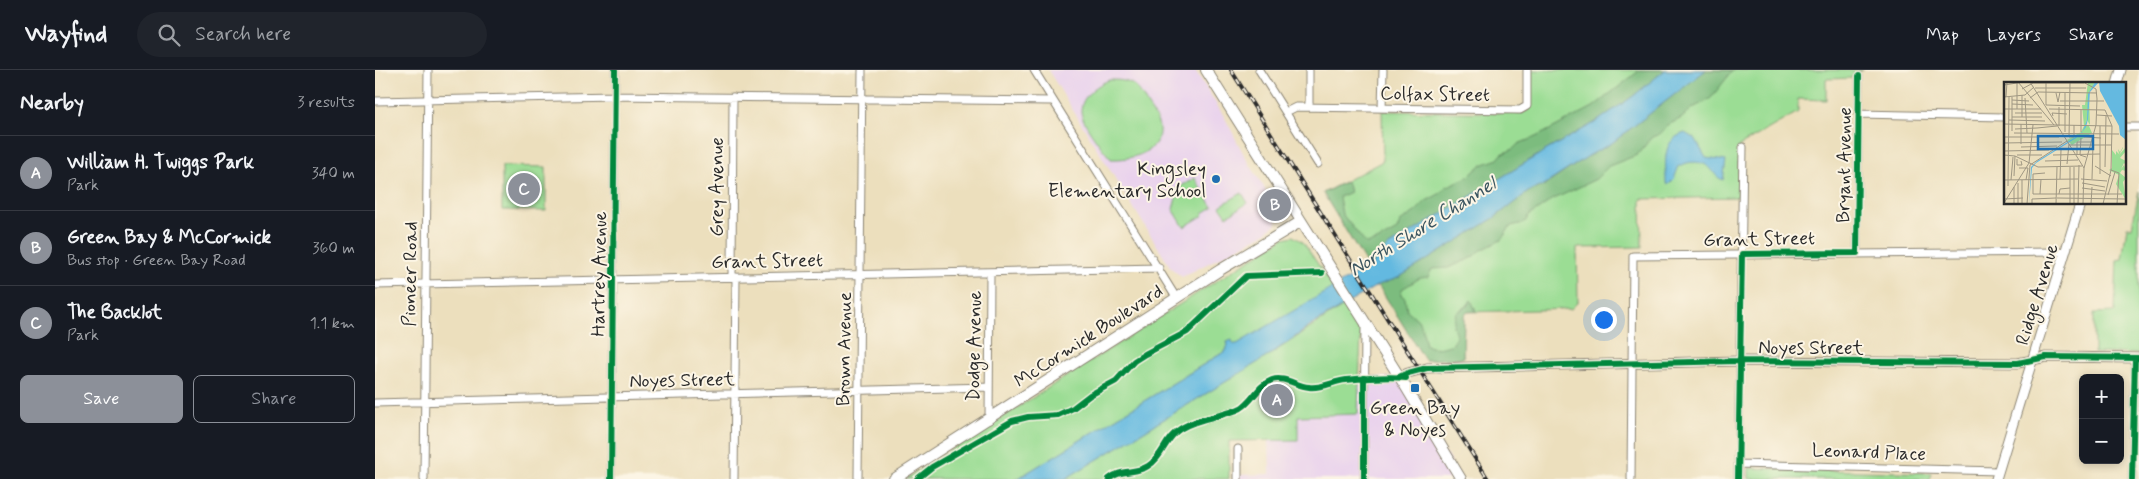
<!DOCTYPE html>
<meta charset="utf-8">
<style>
body{margin:0;font-family:Mynerve,sans-serif;background:#20242c;color:#f1f3f6}
.controls{position:absolute;right:15px;bottom:15px;display:grid;overflow:hidden;border-radius:8px;box-shadow:0 2px 8px #0003}
.controls button{width:45px;height:45px;display:grid;place-items:center;padding:0;border:0;border-bottom:1px solid #363941;background:#171b24;color:#f1f3f6;font:25px sans-serif}
.you{position:absolute;left:1228px;top:249px;width:18px;height:18px;margin:-12px;border:4px solid #fff;border-radius:50%;background:#1a73e8;box-shadow:0 0 0 8px #1a73e833}
.badge{display:grid;place-items:center;width:32px;height:32px;border-radius:50%;background:#8c9099;color:#fff;font-size:16px;font-weight:700}
.pin{position:absolute;translate:-50% -50%;border:2px solid #fff;box-shadow:0 1px 5px #0006}
.list{margin:0;padding:0;list-style:none}
h2{display:flex;justify-content:space-between;align-items:center;height:65px;margin:0;padding:0 20px;font-size:21px}
h2 small{font-size:16px;font-weight:400;color:#9ea1a6}
.list li{display:grid;grid-template-columns:32px 1fr auto;gap:15px;align-items:center;box-sizing:border-box;height:75px;padding:0 20px;border-top:1px solid #363941}
.list b{display:block;font-size:19px;white-space:nowrap}
.list p{margin:0;font-size:16px;white-space:nowrap;color:#9ea1a6}
.list em{font-size:16px;font-style:normal;color:#9ea1a6}
.actions{display:flex;gap:10px;padding:15px 20px}
.actions a{flex:1;padding:11px 0;border:1px solid #8c9099;border-radius:8px;text-align:center;font-size:18px;color:#8c9099}
.actions .main{background:#8c9099;color:#fff}
.icon{flex:none;width:28px;height:28px;fill:none;stroke:currentColor;stroke-width:2;stroke-linecap:round;stroke-linejoin:round}
.map{position:relative;flex:none;width:1764px;height:409px;overflow:hidden}
header{display:flex;align-items:center;gap:30px;box-sizing:border-box;height:70px;padding:0 25px;background:#171b24;border-bottom:1px solid #363941}
header strong{font-size:24px}
nav{display:flex;gap:28px;margin-inline-start:auto;font-size:18px}
.search{width:350px;height:45px;background:#20242c;display:flex;align-items:center;gap:12px;box-sizing:border-box;padding:0 18px;border-radius:28px;color:#9ea1a6;font-size:19px}
main{display:flex}
aside{flex:1;background:#171b24}
.map>svg:first-child{display:block}
.built{fill:#e9d2ed}
.green{fill:#9bdd94;stroke:#638460}
.forest{fill:#7cbc7e;stroke:#547454}
.water{fill:#64b9e0;stroke:#487286}
.lines{fill:none;stroke-linecap:round;stroke-linejoin:round}
.minor-casing{stroke:#8c8574;stroke-width:9}
.tertiary-casing{stroke:#8c8574;stroke-width:11}
.secondary-casing{stroke:#8c8574;stroke-width:12}
.minor{stroke:#fff;stroke-width:7}
.tertiary{stroke:#fff;stroke-width:9}
.secondary{stroke:#fff;stroke-width:10}
.rail-casing{stroke:#2b2b2b;stroke-width:4}
.rail{stroke:#fcf5e5;stroke-width:2;stroke-dasharray:5.5;stroke-linecap:butt}
.cycleway-casing{stroke:#fcf5e5;stroke-width:9}
.cycleway{stroke:#00873e;stroke-width:6}
.poi-dot{fill:#1f6fb2;stroke:#fcf5e5;stroke-width:2}
.labels{text-anchor:middle;stroke-width:4;stroke-linejoin:round;paint-order:stroke}
.street-label{font-size:19px;fill:#2b2b2b;stroke:#fcf5e5}
.poi-label{font-size:19px;fill:#2b2b2b;stroke:#fcf5e5;text-anchor:end}
.water-label{font-size:20px;font-style:italic;fill:#3c5661;stroke:#fcf5e5}
.inset-road{fill:none;stroke:#9f9783;stroke-width:1}
.view{fill:#1f6fb2;fill-opacity:0.15;stroke:#1f6fb2;stroke-width:2.5}
.inset-edge{fill:none;stroke:#2b2b2b;stroke-width:2.5}
</style>
<header>
<strong>Wayfind</strong>
<div class="search"><svg class="icon" aria-label="search" viewBox="0 0 24 24"><circle cx="10" cy="10" r="6"/><path d="M15 15l6 6"/></svg>Search here</div>
<nav><a>Map</a><a>Layers</a><a>Share</a></nav>
</header>
<main>
<aside>
<h2>Nearby<small>3 results</small></h2>
<ul class="list">
<li><span class="badge">A</span><div><b>William H. Twiggs Park</b><p>Park</p></div><em>340 m</em></li>
<li><span class="badge">B</span><div><b>Green Bay &amp; McCormick</b><p>Bus stop · Green Bay Road</p></div><em>360 m</em></li>
<li><span class="badge">C</span><div><b>The Backlot</b><p>Park</p></div><em>1.1 km</em></li>
</ul>
<div class="actions"><a class="main">Save</a><a>Share</a></div>
</aside>
<div class="map">
<svg width="1764" height="409" viewBox="0 0 1764 409">
<rect width="100%" height="100%" fill="#fcf5e5"/>
<filter id="ink" filterUnits="userSpaceOnUse"><feTurbulence type="fractalNoise" baseFrequency=".02" numOctaves="2"/><feDisplacementMap in="SourceGraphic" scale="10" xChannelSelector="R" yChannelSelector="G"/><feConvolveMatrix kernelMatrix="1 2 1 2 8 2 1 2 1" color-interpolation-filters="sRGB"/></filter>
<filter id="wash" filterUnits="userSpaceOnUse"><feTurbulence type="fractalNoise" baseFrequency=".0096" numOctaves="4" result="noise"/><feDisplacementMap in="SourceGraphic" scale="20" xChannelSelector="R" yChannelSelector="G"/><feGaussianBlur stdDeviation="1.12" result="paint"/><feColorMatrix in="noise" values="0 0 0 0 0 0 0 0 0 0 0 0 0 0 0 0 0 1.4 0 .05"/><feComposite in="paint" operator="in"/></filter>
<g filter="url(#wash)">
<rect width="100%" height="100%" fill="#ecdfbd"/>
<path class="built" d="M673,0H820L850,48L869,85L901,137L902,153L887,165L807,207L796,198Z
M1024,307L1086,409H863V405L895,404L894,370H922L923,346L983,344L984,308Z"/>
<path class="green" d="M1156,0H1488L1480,4V8L1451,9V30L1423,29V42L1364,76L1363,127L1266,129L1267,177L1202,178L1203,232L1196,239L1092,242L1089,246L1088,288L1050,290L948,123L1008,91L1007,41L1148,43L1155,39Z
M734,10C742,10 750,10 757,14C764,19 769,29 773,36C777,42 783,50 784,57C787,83 755,90 736,89C728,80 706,52 706,41C706,26 722,15 734,10Z
M127,96L171,97V141L127,140Z
M820,108L838,137L828,143L829,145L809,157L798,139L801,128L805,125L801,119Z
M1764,121V284L1719,283V243L1740,242L1742,190L1747,189L1752,157H1757Z
M867,123L873,133L852,146L845,136Z
M918,166L928,172L959,218L862,275L852,272L853,275L849,282L642,409H530L909,168Z
M970,235L986,263L983,344L923,346V370L854,371V409H690L890,288Z
M1374,398L1557,403L1555,409H1374Z"/>
<path class="forest" d="M1265,0H1290L1257,27L1221,52L1168,82L1014,176L1000,189L998,194L993,197L948,123L972,111L975,122L964,127L967,144L991,174L1002,171L1022,160L1025,152L1040,142L1051,131L1066,123L1071,117L1094,106L1106,95L1123,89L1127,84L1138,79L1143,74L1163,66L1218,37Z
M1331,0H1358L1336,28L1318,38L1307,48L1293,55L1285,64L1277,67L1262,85L1234,96L1221,109L1177,130L1154,146L1149,153L1136,156L1126,170L1103,182L1097,188L1073,198L1057,199L1053,207L1045,208L1027,219L1026,225L1030,228L1032,240L1043,250L1047,258L1051,275C1059,280 1069,277 1078,274L1081,265L1078,256L1081,243L1092,236L1096,230L1101,241L1092,242L1089,246L1088,288L1050,290L1003,215L1023,208L1119,148L1153,122L1170,115L1215,85L1237,73Z"/>
<path class="water" d="M1290,0H1331L1237,73L1215,85L1169,115L1153,122L1119,148L1023,208L1003,215L937,255L890,288L690,409H642L849,282L853,275L852,272L857,270L858,274H862L993,197L998,194L1000,189L1014,176L1168,82L1221,52L1257,27Z
M1310,63L1320,69L1331,88L1351,91L1348,110C1341,107 1340,104 1336,99C1328,90 1313,91 1304,96L1299,109L1293,115L1291,112C1291,92 1286,70 1310,63Z"/>
</g>
<g filter="url(#ink)">
<g class="lines">
<defs>
<path id="minor" d="M659,0L802,229
M884,0L943,94
M0,31L240,26L677,31
M934,37V0
M1007,38L1008,0
M911,42L921,37L1145,40L1152,36V0
M1483,44L1630,47
M1750,57H1764
M1482,183L1484,6
M357,207L358,27
M0,215L784,198
M989,308L1024,307
M0,333L614,317
M614,350L615,202
M1364,394L1623,401
M483,408L487,0
M49,409L53,0
M236,409L240,0
M359,409L361,207
M863,409V379
M989,409L990,253
M1256,409L1258,186L1690,182
M1363,409L1368,77
M1757,409L1760,288"/>
<path id="tertiary" d="M1742,14L1746,0
M1024,307L1033,303L1052,298L1365,291L1643,293L1671,287L1764,288
M1621,409L1705,134"/>
<path id="secondary" d="M831,0L1029,314L1086,409
M519,409L845,200L925,152"/>
</defs>
<use href="#minor" class="minor-casing"/>
<use href="#tertiary" class="tertiary-casing"/>
<use href="#secondary" class="secondary-casing"/>
<use href="#minor" class="minor"/>
<use href="#tertiary" class="tertiary"/>
<use href="#secondary" class="secondary"/>
<defs>
<path id="rail" d="M856,0L1113,409"/>
</defs>
<use href="#rail" class="rail-casing"/>
<use href="#rail" class="rail"/>
<defs>
<path id="cycleway" d="M1024,307L1033,303L1052,298L1365,291L1643,293L1671,287L1764,288
M236,409L240,0
M542,409L557,397L637,351L653,347L683,345L698,338L715,325L741,311L759,291L770,284L812,262L871,206L947,203
M734,409C745,399 761,404 773,396C788,387 790,368 805,359C823,347 849,347 866,338C878,331 883,315 897,310C910,306 921,316 934,317C946,319 959,311 971,310C991,308 1011,306 1031,308
M989,409V308
M1363,409L1367,184L1482,183L1484,6
M1757,409L1760,288"/>
</defs>
<use href="#cycleway" class="cycleway-casing"/>
<use href="#cycleway" class="cycleway"/>
</g>
</g>
<g class="poi-dot">
<circle cx="841" cy="109" r="5"/>
<rect x="1035" y="313" width="10" height="10" rx="2.5"/>
</g>
<g class="labels">
<g class="street-label">
<text transform="translate(1060 23) rotate(1)" y="7">Colfax Street</text>
<text transform="translate(1468 95) rotate(-89)" y="7">Bryant Avenue</text>
<text transform="translate(341 117) rotate(-90)" y="7">Grey Avenue</text>
<text transform="translate(1384 168) rotate(-1)" y="7">Grant Street</text>
<text transform="translate(392 190) rotate(-1)" y="7">Grant Street</text>
<text transform="translate(34 204) rotate(-89)" y="7">Pioneer Road</text>
<text transform="translate(223 204) rotate(-89)" y="7">Hartrey Avenue</text>
<text transform="translate(1661 224) rotate(-73)" y="7">Ridge Avenue</text>
<text transform="translate(713 265) rotate(-33)" y="7">McCormick Boulevard</text>
<text transform="translate(598 276) rotate(-89)" y="7">Dodge Avenue</text>
<text x="1436" y="284">Noyes Street</text>
<text transform="translate(468 279) rotate(-89)" y="7">Brown Avenue</text>
<text transform="translate(307 309) rotate(-1)" y="7">Noyes Street</text>
<text transform="translate(1494 381) rotate(2)" y="7">Leonard Place</text>
</g>
<g class="poi-label">
<text x="831" y="105">Kingsley<tspan x="831" dy="22">Elementary School</tspan></text>
<text x="1040" y="344" text-anchor="middle">Green Bay<tspan x="1040" dy="22">&amp; Noyes</tspan></text>
</g>
<g class="water-label">
<text transform="translate(1047 156) rotate(-32)" y="7">North Shore Channel</text>
</g>
</g>
<g transform="translate(1629 12)">
<rect width="122" height="122" fill="#ecdfbd"/>
<path d="M84,0H91L85,11L86,43L83,38L82,43L85,44L88,51L68,63L63,58L77,50L80,44L78,23H81ZM119,65V66L115,73L122,65V69L116,76L122,79V83L120,81L117,87L120,83L122,89L118,88L116,91L122,96L119,100L122,118L112,102L115,93L105,88L108,86V68L112,73V69L115,72L114,67L116,70Z" fill="#9bdd94"/>
<path d="M91,0H122V58L116,53L115,44L96,9L95,0L86,10L84,37L82,45L79,49L72,56L32,81L28,86L25,122L27,85L33,79L78,51L83,38L84,12Z" fill="#64b9e0"/>
<path class="inset-road" d="M14,0L50,43M26,0L80,86L79,122M79,0L92,7L93,17L92,43L80,86M42,1V23L76,24M0,3L19,0M31,6H82M18,7L29,1H80M52,11L54,20L56,10M0,15L21,13L30,5M2,15L3,0M8,15V49M21,16L23,51M26,16L34,10L93,11M8,18L25,19M56,19H100M8,22L29,23M55,25V44M0,27H37M13,27V1M45,27L101,28M101,28L108,44M11,31H38M93,33L108,34M49,34L48,31L63,32M8,35H38M18,35V13M5,38L41,39M0,42L108,44L107,88L99,122M33,46L53,44M11,47L33,46M61,50V11M77,50V28M10,51L115,52M0,55H55M65,55L66,1M65,55H70V43M80,55L97,56M77,56L76,73L82,75M0,61L58,60M17,62V42M65,63H108M17,65L53,64M0,69L45,68M73,72V60H87M0,73L11,74L34,85L78,84M13,73H38M49,73L96,72M13,77V83H18L17,79M41,79L74,78M63,82L65,62M91,84L107,94M101,85L102,34M15,86H24L22,98M107,88L115,91L113,122M41,91L29,92V112H118M96,92V44M10,94L11,74M56,97L57,68M77,97L103,99M88,97L89,63M0,98L74,97M7,98L9,75M78,101L101,105M4,104L5,15M78,106L101,109M36,112L37,97M55,112L56,107L66,106M104,113L111,90M53,116L122,117M0,117L19,116M0,121L25,81L29,43M10,122V105M14,122V101M18,122V98M23,122L26,83L63,59M28,122V117L52,116M29,122H113M52,122L53,85M66,122V85M70,122V85M74,122L75,83M87,122L88,105"/>
<path class="view" d="M34,54H89V67H34Z"/>
<rect width="122" height="122" class="inset-edge"/>
</g>
</svg>
<div class="controls">
<button>+</button>
<button>−</button>
</div>
<div class="you"></div>
<div class="pin badge" style="left:902px;top:330px">A</div>
<div class="pin badge" style="left:900px;top:135px">B</div>
<div class="pin badge" style="left:149px;top:119px">C</div>
</div>
</main>
